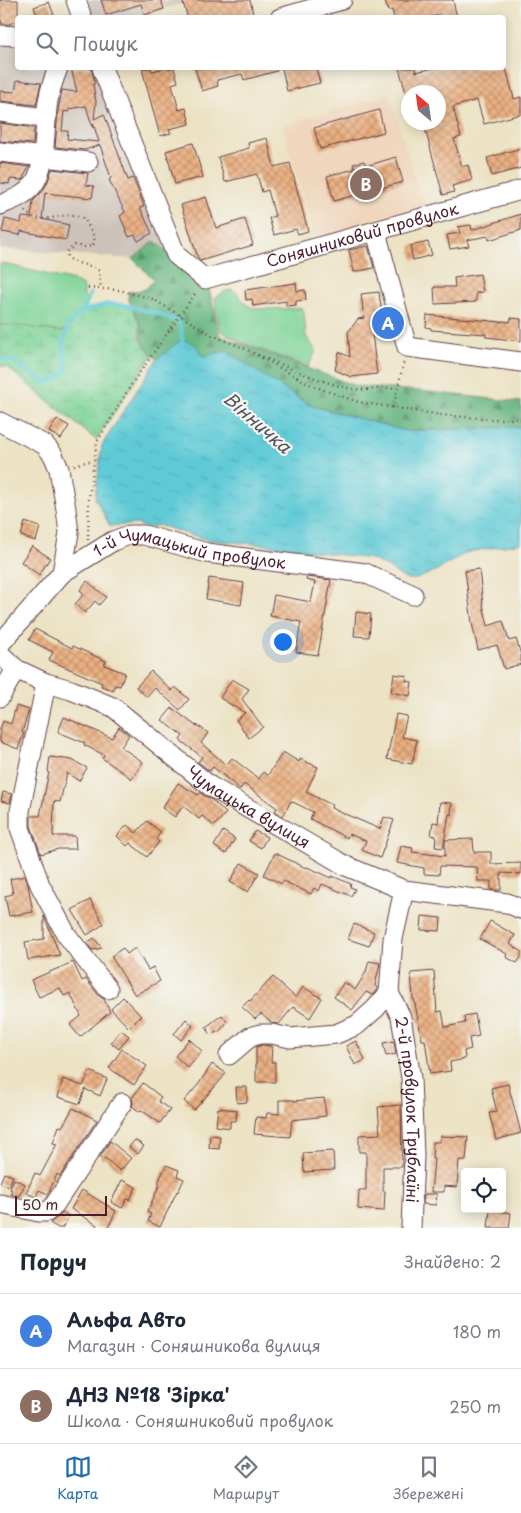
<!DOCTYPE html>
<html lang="uk">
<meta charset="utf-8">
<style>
body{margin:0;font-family:"Playpen Sans",sans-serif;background:#f6f6f7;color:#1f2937}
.controls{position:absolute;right:15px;bottom:15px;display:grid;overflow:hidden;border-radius:5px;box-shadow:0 2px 12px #0003}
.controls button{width:45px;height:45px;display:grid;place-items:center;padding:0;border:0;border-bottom:1px solid #e0e1e3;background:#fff;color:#1f2937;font:25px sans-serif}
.compass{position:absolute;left:401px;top:85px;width:45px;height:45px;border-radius:50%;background:#fff;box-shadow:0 2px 12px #0003;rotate:331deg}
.scale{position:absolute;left:15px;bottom:12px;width:92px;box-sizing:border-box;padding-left:5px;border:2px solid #4a1f2b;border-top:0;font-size:14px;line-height:18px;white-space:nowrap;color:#4a1f2b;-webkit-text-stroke:4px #f6f6f2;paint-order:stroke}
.you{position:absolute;left:282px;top:641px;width:18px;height:18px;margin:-12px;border:4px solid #fff;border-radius:50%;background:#1a73e8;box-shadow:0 0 0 8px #1a73e833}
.badge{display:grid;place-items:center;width:32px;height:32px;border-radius:50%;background:#1f6fb2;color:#fff;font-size:16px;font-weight:700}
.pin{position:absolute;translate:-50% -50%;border:2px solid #fff;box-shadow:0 1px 5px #0006}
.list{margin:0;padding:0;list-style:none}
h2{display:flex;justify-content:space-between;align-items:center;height:65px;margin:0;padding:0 20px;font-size:21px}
h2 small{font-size:16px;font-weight:400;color:#747a83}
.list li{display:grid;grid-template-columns:32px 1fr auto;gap:15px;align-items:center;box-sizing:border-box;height:75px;padding:0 20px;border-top:1px solid #e0e1e3}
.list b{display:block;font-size:19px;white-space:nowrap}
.list p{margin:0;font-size:16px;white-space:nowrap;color:#747a83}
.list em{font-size:16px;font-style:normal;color:#747a83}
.icon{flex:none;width:28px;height:28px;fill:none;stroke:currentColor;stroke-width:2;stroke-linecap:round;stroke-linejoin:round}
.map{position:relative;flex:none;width:521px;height:1228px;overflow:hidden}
.search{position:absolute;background:#fff;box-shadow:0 2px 12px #0003;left:15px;right:15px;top:15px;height:55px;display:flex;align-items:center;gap:12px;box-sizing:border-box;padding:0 18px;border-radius:5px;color:#747a83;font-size:19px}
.sheet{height:215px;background:#fff}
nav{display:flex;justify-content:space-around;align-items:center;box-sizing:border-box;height:70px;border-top:1px solid #e0e1e3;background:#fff;font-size:14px;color:#747a83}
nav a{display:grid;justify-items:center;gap:2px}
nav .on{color:#1f6fb2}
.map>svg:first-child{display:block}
.built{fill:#efd6bc}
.industrial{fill:#cdc2b9}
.green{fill:#7ed396;stroke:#647960}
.forest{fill:url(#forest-firs);stroke:#586a55}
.wetland{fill:url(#wetland-marsh);stroke:#647960}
.water{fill:url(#water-ripples);stroke:#547480}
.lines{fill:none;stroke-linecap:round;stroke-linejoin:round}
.stream{stroke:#5ecad6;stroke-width:4}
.building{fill:url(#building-cross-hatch);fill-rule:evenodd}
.minor-casing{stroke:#623c42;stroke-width:21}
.path{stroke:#623c42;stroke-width:2.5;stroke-dasharray:1 4;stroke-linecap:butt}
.minor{stroke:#fff;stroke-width:19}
.labels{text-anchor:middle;stroke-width:4.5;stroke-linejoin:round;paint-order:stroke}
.street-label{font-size:16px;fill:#4a1f2b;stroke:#f6f6f2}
.water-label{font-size:18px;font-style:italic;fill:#50525e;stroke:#f6f6f2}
</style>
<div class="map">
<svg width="521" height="1228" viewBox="0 0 521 1228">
<defs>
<pattern id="forest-firs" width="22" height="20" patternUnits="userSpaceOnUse" patternTransform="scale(1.25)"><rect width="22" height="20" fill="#66b57f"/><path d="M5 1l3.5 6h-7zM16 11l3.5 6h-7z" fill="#569368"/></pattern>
<pattern id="wetland-marsh" width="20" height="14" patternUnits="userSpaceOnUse" patternTransform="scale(1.25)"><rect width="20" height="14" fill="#7ed396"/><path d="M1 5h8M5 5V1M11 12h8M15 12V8" fill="none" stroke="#6eb581"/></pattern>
<pattern id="water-ripples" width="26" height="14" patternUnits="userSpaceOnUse" patternTransform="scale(1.25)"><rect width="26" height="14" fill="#5ecad6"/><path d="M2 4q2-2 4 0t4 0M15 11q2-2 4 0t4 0" fill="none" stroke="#53adb8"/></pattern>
<pattern id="building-cross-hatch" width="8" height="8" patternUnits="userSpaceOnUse" patternTransform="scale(1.25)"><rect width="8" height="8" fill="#ebb182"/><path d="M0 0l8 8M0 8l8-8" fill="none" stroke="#c08f6b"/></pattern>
</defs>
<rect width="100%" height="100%" fill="#f6f6f2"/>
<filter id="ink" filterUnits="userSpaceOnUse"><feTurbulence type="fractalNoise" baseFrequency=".02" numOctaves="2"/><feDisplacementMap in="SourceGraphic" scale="10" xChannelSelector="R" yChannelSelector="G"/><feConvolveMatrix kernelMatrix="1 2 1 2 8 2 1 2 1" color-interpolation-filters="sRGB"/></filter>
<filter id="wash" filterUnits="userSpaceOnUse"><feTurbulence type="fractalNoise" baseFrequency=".0096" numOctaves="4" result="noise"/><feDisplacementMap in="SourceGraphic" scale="20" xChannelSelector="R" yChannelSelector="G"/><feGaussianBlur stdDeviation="1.12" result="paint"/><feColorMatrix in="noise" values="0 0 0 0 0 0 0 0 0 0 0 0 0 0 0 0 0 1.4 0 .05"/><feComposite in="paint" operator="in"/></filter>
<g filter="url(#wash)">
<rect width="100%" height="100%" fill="#ece3c5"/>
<path class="built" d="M389,94L428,217L318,249L282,125Z"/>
<path class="industrial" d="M84,0H193L135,18L91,17Z
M0,35L17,36L18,68H102L176,255L154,241L133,259L0,249Z"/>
<path class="green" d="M0,263L74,281L84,287V295L87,300C81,312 74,327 61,332L0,325Z
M232,290C241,294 243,305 253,308C260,310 291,308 301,308L304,312L306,336L316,351L308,367L243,343L221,331L216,310L215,298L226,291Z"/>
<path class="forest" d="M154,241L208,284L220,336L356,386L420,391L521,402V427L406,431L309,405L226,351L202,356L182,339L157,359L150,353L142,340L140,323L128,298L129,292L146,289L154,280L133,259Z"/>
<path class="wetland" d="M107,304L132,307L140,325V339L152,355L96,440L7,367L0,366V325L21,326L61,332L67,330L81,312Z"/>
<path class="water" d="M182,339L196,345L202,356L226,351L309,405L406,431L521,427V543L468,552L435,571L417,579H405L388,567L371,559L268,545L209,540L158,525C151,528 145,529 138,524L110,526L95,498L102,445L157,359Z"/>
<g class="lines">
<path class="stream" d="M83,312L90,294
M0,360L12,361L46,383L57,379L67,370L63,345L69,324L81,312L107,304L125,305L155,313L177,321L181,326L182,339L183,343"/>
</g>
<g id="blocks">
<path class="building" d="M0,0H18V21L9,24H2L0,18Z
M101,0H161L164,9L144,15L141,4L106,15Z
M182,0H250L254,18H231L230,15L221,18H188Z
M385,0H453L457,18H440L439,15L428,18H394L392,10L388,11Z
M49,2L55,18H38L34,7Z
M71,68H91L95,83L93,84L96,102L94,119L104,114L128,180L133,178L144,206L140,208L152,233L138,241L135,235L129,237L120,216L125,212L109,180L111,178L100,145L85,150L55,147L58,111L62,90L77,92ZM86,106L93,128V123L99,142L67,139L68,131H62L64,111L69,112V109Z
M148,68H151L152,71L165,68H174L178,82L172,84L179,110L186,108L190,124L169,129L171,133L160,136L142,69Z
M195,68H277V71L244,80L242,74L217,80L218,86L202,91Z
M282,68H316L320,83L287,91Z
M399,68H415L416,72L434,68H506L514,99L521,97V114L484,124L477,100L453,107L461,137L454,139L462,167L468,165L472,180L452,186L454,192L443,195L424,125L438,122V92H429L427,87L406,93Z
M17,80L41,83L36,105L0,101V91L15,92Z
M379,110L384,132L320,149L314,128Z
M0,123L34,128L33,144L0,141Z
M267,138L274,167L290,163L308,231L298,234L296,229L274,235L269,218L275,216L268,190L262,192L257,174L225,182L218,157L249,148L248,143Z
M193,143L203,177L175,184L166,151Z
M521,148V168L492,176L487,158Z
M396,157L403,182L334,201L327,176L355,169L353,164L364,161L366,166Z
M0,163L29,167L22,180L10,179L9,184L0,183Z
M52,169L88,173L86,185L94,186L92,198L45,193L42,219L69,225L66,240L21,231L20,235L2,232L5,219L21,223L22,217L31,218L33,201L43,191L48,181Z
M206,197L216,228L245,219L253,245L200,261L198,258L181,205Z
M521,214V230L489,240L488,236L467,240L469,246L450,249L447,235L460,233L458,227L471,225L472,230Z
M428,242L432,255L413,260L410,246Z
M368,246L374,268L354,272L349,250Z
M480,274L483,292L476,293V302L435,304L434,287H455L454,278Z
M296,283L297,291L305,290L306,300L296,301V305L286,306V301L253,306L252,299L246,300L245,290Z
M379,292L382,316H387L391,332L372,334L377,374L351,377L335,370L339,352L350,357L348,332L358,319L364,318L361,294Z
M427,315L502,322V321L510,322L511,318L521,319V341L486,337V334L431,330V328L426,327Z
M57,419L69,426L61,439L49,432Z
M25,522L40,527L36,541L21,536Z
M32,546L50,558L39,575L21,562Z
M479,569L483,605L488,626L503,621L509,641L516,639L521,655V664L504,669L497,645L478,650L472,623L465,571Z
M307,577L331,580L318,655L296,652L301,622L270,616L274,595L311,602L315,582L306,580Z
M209,578L244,583L241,605L206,599Z
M87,581L106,597L99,605L95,601L85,613L75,604L84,594L80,590Z
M356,612L371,614L369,637L354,636Z
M35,629L72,648L73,646L106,661L104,665L125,673L120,686L115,685L113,690L101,686L102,683L49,660L53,652L29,640Z
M151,671L172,691L175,687L189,699L180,710L155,688L147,697L136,687Z
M394,674L407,676L406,681L412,682L410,696L391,692Z
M232,679L249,689L242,699L263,727L249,738L236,720L245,713L220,698Z
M16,706L29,710L22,732L24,733L18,749L0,742V729L3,721L11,724Z
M172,708L196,726L197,725L208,733L201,743L226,765L232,758L259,779L263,772L268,775L283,752L299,762L300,759L318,767L306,792L332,805L331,808L380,829L384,817L394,820L380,858L362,850L366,841L349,834L347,838L310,819L313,812L291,801L283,816L275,811L277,808L244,784L240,789L213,767L210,771L198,762L202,757L180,740L183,736L162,720Z
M396,714L407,716L402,737L417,740L412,764L387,759Z
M64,717L112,738L119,727L129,735L121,747L143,762L132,779L102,758L104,755L84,745L85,743L58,732Z
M50,757L72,760L87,768L79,781L67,773L60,802L54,801L53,836H75L76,849H58L41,854L31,826V816H40L49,772L48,771Z
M178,783L198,795L200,793L212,800L226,813L214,826L202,816L199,819L183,806L175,817L162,808Z
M3,792L12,794L10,803L1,801Z
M440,802L452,803L451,815L449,814L443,848L435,847L436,836L431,835L433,822L438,823Z
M147,821L161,832L156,839L159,842L147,857L130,843L127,846L117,836L127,825L136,833Z
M223,831L235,839L226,854L214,846Z
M255,831L267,837L261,848L249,841Z
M473,839L474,852H491V864L521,863V874L501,873V890H491V881H478L477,867L440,866L439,875L424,874V868L397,863L401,846L413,848L412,852L445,856V840Z
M275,853L306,868L307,867L332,878V876L351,884L350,887L355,889L351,896L322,884L319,891L314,888L311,894L283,881L282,884L264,875Z
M241,863L259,873L248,892L230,882Z
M25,876L28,885L33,912L9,916L5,896L13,894L10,879Z
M90,900L104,924L87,935L72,910Z
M44,916L60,955L28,960L25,942L44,939Z
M422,916L441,918L440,931L421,930Z
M490,921L515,935L510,944L521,951V957L517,963L506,957L507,954L480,939Z
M354,924L374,932L369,946L348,939Z
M94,938L102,948L92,950L87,943Z
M123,948L127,954L135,948L148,970L153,967L160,981L135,995L111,956Z
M369,961L380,963L375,986L378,988L372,995L366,992L352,1010L334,997L344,982L355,990L366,972Z
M73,962L82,981L86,979L99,996L104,999L110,1012L80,1037L70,1025L81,1016L70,993L64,996L60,988L39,997L31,980Z
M434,971L437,1012L442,1011L445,1027L465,1023L464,1016L475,1014L479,1036L469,1038L471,1049L464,1051L465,1059L450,1062L451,1071L430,1074L425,1040H422L414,999H413L411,973Z
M273,977L296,998L303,987L322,998L310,1018L293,1007L279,1024L272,1023L261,1014L255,1019L242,1007L249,1000L250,1001Z
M123,997L141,1016L129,1028L111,1009Z
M222,1015L227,1022L218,1033L216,1031L211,1035L206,1027Z
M186,1019L193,1026L181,1040L174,1034Z
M121,1030L129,1036L119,1049L111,1043Z
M189,1039L202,1051L188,1068L175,1056Z
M356,1041L365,1060L355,1065L346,1046Z
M394,1041L396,1054L386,1056L383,1043Z
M262,1045L272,1046L271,1062H275V1082H256V1047Z
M122,1049L147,1066L134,1085L109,1068Z
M212,1064L226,1073L220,1081L194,1110L184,1101L198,1085Z
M90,1071L107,1079L100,1096L85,1089L80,1104L58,1097L63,1079L83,1086Z
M143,1083L161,1097L158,1101L170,1110L160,1123L141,1110L140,1112L132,1106L133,1103L132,1098Z
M508,1084L521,1133L496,1140L489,1113L497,1112L491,1088Z
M236,1087H247V1102L237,1103Z
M324,1098L326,1116L292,1120L290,1137L254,1134L256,1117L266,1118L267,1113L279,1114V1100H294V1101Z
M401,1105L402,1167H383V1191H385L384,1211L358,1209L359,1190H366V1152H359V1135L380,1134L378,1107Z
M73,1108L97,1120L60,1176L57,1174L48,1194L39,1190L36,1197L26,1193L35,1173L40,1176L57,1144L53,1143L59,1126L62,1127Z
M218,1108L237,1110L236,1121H230V1128L216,1126Z
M210,1135L220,1136L219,1149L209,1148Z
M440,1136L468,1137L466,1161L459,1160L457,1187L444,1186V1192H431L434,1159H432L433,1142H439Z
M135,1140L144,1146L138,1154L129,1147Z
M110,1141L131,1158L120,1171L105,1158L103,1160L100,1157Z
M333,1151L334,1170L304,1172L303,1153Z
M166,1165L179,1170L177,1176L184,1179L178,1192L177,1191L160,1227L148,1221L151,1214L147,1212L160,1184L158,1183Z
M4,1173L13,1176L9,1186L0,1183Z
M14,1179L25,1184L19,1196L10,1194L12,1190L10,1189Z
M122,1180L136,1187L130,1200L127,1199L122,1208L111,1202Z
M82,1190L116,1211L108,1228H95L97,1225L71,1209Z
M424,1194H437L436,1205L423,1204Z
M490,1210L511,1213L509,1228H488Z
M63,1213L69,1216L62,1228H58L50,1223Z"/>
</g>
</g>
<g filter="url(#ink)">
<use href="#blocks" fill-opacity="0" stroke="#623c42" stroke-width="1"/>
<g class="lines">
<defs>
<g id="minor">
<path d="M76,0L82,18"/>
<path d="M280,18L342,0"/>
<path d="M0,35L18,36"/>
<path id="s1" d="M102,68L176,255L205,279L521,190"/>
<path d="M0,112L45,118"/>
<path d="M0,152L88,162"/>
<path d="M0,205C12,200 25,196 33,185C47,168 44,123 48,101C50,90 54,78 58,68"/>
<path d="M376,232L407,347L521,362"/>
<path d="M0,422L45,445L53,455L59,469L66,509L69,533L62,573"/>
<path id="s2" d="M0,644L62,573L113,541L129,535H144L207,553L365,573L413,595"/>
<path id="s3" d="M0,654L16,669L46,683L71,690L113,707L210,786L346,866L404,890L507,903L521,909"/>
<path d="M46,683L20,811V828L40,885L66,934L108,989"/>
<path d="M0,697L16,669"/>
<path id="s4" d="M389,993L401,1017L411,1078L414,1156L411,1228"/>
<path d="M229,1055L250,1037L260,1034H272L290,1038L336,1034L357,1025L375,1009L389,993L393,939L404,890"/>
<path d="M0,1204L39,1212H47L53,1207L122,1103"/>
</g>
</defs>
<use href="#minor" class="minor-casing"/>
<path class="path" d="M25,211C39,228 62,211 78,216C84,217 86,222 89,227C92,232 94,236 95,242L92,246L84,247L75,245L66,252C67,265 90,263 99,271L101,289
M88,288L119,290L153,299L212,335L246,349L313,386L358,402L441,415L491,419H521
M258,355C286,366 326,385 354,389C369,391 383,387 397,388
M393,408L404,361
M74,465L94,460
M88,540L89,497L97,442L131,385L197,291"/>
<use href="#minor" class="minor"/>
</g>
</g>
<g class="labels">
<g class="street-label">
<text dy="6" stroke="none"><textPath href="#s1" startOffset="402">Соняшниковий провулок</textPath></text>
<text dy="6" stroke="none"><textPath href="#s2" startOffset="232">1-й Чумацький провулок</textPath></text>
<text dy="6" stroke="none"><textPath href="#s3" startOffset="295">Чумацька вулиця</textPath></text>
<text dy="6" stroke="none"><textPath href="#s4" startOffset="120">2-й провулок Трублаїні</textPath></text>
</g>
<g class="water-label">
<text transform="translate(257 423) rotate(41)" y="6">Вінничка</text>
</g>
</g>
</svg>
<div class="controls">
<button><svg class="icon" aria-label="locate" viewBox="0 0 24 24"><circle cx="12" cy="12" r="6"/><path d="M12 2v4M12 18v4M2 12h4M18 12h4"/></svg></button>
</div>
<svg class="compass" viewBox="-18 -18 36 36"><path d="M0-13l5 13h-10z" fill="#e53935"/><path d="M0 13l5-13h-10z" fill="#747a83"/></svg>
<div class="scale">50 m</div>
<div class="you"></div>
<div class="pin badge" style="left:388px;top:323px;background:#3f7fe0">A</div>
<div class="pin badge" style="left:366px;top:184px;background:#8d6e63">B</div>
<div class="search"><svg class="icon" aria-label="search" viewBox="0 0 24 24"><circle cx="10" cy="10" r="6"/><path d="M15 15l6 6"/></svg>Пошук</div>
</div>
<section class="sheet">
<h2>Поруч<small>Знайдено: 2</small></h2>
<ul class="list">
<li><span class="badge" style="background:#3f7fe0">A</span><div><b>Альфа Авто</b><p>Магазин · Соняшникова вулиця</p></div><em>180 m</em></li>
<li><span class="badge" style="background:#8d6e63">B</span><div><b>ДНЗ №18 'Зірка'</b><p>Школа · Соняшниковий провулок</p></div><em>250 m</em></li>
</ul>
</section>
<nav>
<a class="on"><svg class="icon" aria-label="map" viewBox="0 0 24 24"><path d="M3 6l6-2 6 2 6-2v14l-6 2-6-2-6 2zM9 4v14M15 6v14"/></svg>Карта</a>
<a><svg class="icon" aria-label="directions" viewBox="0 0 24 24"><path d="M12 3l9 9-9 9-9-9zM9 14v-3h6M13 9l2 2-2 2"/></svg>Маршрут</a>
<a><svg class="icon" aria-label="saved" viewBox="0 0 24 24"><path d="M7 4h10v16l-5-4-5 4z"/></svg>Збережені</a>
</nav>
